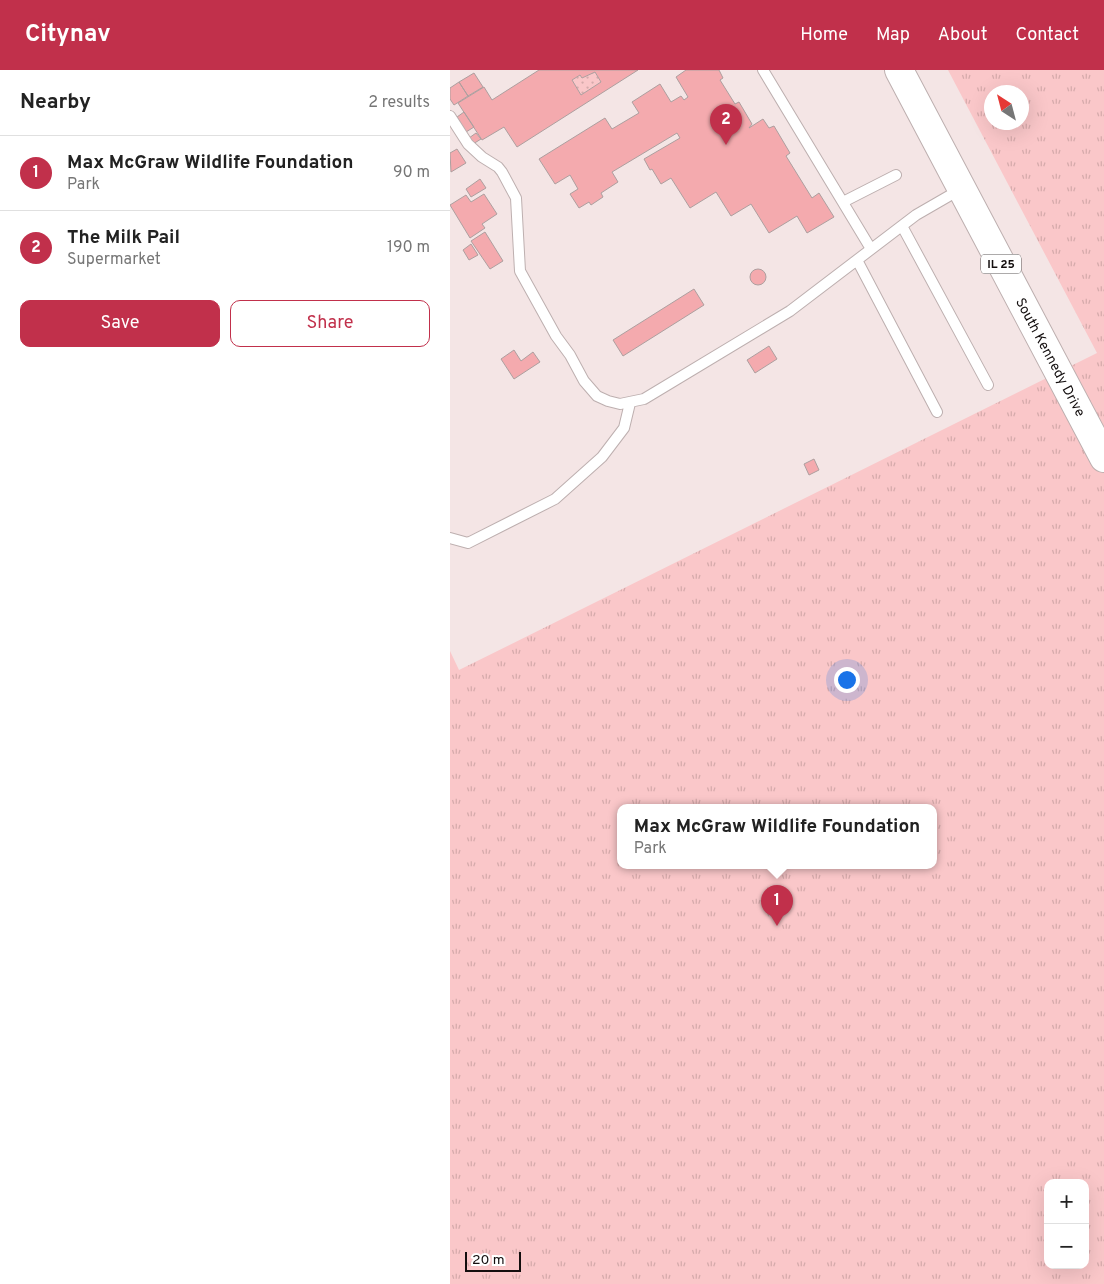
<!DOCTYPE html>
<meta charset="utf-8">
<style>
body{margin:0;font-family:Overpass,sans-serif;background:#f6f6f6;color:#222}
.controls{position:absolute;right:15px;bottom:15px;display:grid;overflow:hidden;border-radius:10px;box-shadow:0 5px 20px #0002}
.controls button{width:45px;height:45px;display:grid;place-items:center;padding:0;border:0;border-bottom:1px solid #e0e0e0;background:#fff;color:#222;font:25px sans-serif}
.compass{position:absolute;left:534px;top:15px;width:45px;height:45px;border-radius:50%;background:#fff;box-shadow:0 5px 20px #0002;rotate:324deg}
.scale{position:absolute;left:15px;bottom:12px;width:56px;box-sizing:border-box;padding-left:5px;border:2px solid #130e0e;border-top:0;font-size:14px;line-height:18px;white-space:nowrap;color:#130e0e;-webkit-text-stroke:4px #fff;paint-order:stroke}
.you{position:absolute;left:396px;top:609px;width:18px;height:18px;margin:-12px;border:4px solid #fff;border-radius:50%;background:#1a73e8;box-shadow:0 0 0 8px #1a73e833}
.badge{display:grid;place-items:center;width:32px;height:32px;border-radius:50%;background:#c1304b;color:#fff;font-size:16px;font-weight:700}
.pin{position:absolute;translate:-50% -41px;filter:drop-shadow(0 1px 2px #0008)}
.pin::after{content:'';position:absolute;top:26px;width:18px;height:15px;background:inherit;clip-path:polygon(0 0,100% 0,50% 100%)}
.popup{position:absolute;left:167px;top:734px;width:320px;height:65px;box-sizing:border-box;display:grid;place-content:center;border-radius:10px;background:#fff;filter:drop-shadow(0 1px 4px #0005);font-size:16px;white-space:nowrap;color:#767676}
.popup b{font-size:19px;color:#222}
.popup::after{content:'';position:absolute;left:50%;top:100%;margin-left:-10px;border:10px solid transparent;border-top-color:#fff}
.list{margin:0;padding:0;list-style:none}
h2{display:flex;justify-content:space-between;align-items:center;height:65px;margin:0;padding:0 20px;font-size:21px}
h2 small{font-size:16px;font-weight:400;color:#767676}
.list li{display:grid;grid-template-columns:32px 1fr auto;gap:15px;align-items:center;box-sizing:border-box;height:75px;padding:0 20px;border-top:1px solid #e0e0e0}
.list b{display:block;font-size:19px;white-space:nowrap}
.list p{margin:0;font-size:16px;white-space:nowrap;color:#767676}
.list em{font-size:16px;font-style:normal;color:#767676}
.actions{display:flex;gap:10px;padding:15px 20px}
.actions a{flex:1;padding:11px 0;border:1px solid #c1304b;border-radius:10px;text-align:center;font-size:18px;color:#c1304b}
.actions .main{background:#c1304b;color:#fff}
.map{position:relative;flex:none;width:654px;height:1214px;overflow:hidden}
header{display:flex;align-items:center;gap:30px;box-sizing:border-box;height:70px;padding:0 25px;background:#c1304b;color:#fff}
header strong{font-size:24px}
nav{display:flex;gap:28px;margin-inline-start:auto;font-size:18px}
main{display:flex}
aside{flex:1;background:#fff}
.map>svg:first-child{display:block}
.grass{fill:url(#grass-dots)}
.park{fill:url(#park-tufts);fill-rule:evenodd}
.building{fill:#f4aaae;stroke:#ad9f9f;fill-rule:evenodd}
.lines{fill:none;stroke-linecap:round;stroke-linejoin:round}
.lane-casing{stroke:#bdafaf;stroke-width:12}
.primary-casing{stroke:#bdafaf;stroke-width:30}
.lane{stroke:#fff;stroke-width:10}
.primary{stroke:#fff;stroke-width:28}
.labels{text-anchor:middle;stroke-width:5;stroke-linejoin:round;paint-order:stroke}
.shield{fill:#fff;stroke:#5a5656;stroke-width:1}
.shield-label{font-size:12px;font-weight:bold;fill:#130e0e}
.street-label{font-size:14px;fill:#130e0e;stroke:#fff}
</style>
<header>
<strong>Citynav</strong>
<nav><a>Home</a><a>Map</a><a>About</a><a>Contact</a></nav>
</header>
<main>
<aside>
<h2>Nearby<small>2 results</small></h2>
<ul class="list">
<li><span class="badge">1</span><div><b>Max McGraw Wildlife Foundation</b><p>Park</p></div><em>90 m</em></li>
<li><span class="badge">2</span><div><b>The Milk Pail</b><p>Supermarket</p></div><em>190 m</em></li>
</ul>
<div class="actions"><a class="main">Save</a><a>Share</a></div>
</aside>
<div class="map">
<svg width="654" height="1214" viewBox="0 0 654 1214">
<defs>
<pattern id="grass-dots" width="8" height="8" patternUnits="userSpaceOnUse" patternTransform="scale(1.25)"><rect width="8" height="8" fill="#fac7c9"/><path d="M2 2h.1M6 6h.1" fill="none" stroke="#d5aaab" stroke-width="1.8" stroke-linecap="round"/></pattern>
<pattern id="park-tufts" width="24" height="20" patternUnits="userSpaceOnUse" patternTransform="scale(1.25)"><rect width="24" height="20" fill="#fac7c9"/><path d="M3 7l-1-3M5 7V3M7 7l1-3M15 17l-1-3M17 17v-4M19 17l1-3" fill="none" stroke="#d5aaab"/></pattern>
</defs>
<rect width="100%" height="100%" fill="#f4e5e5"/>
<path class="grass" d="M145,2L151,12L131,25L122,10L130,5L132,8Z"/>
<path class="park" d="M498,0H654V1214H0V581L9,600L647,283ZM542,22H572V52H542ZM171,737H483V795H171ZM598,1113H635V1195H598Z"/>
<path class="building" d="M89,0H188L67,77L54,57L32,70L8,33L34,17L42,30ZM145,2L151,12L131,25L122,10L130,5L132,8Z
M236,0H269L273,8L270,10L285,34L289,32L302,54L299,58L313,49L319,58L324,56L340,83L336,86L362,128L369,123L384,147L357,163L347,146L319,163L301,134L281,146L266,122L240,138L221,108L211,114L202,99L200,100L194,89L230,68L227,63L162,102L168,112L151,123L153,127L141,135L139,132L129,138L120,124L128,119L120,105L105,114L89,89L155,48L162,59L189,43L182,32L210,14L221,32L231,26L234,30L238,27L226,7Z
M24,3L33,17L18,26L9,12Z
M9,12L18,26L4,35L0,29V18Z
M14,42L24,57L16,62L7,47Z
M26,63L31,69L23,74L19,68Z
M7,79L16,93L1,102L0,83Z
M30,109L36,118L21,127L16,119Z
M34,124L47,144L32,154L35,158L20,168L0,135L16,125L21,132Z
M35,162L53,191L40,199L21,171Z
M21,174L28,185L19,190L13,180Z
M300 207a8 8 0 1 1 16 0a8 8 0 1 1-16 0Z
M244,219L254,235L173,286L163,270Z
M319,276L327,289L305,303L297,290Z
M64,280L71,291L83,282L90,292L64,309L51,289Z
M364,389L369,400L359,405L354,394Z"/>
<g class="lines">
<defs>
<path id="lane" d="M313,0L421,179
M0,46L18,74L32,87L48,97L52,102L66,128L70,201L106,266L120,285L134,311L147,326L158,331L170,334L194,329L340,241L466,145L511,119
M393,132L446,105
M452,156L538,315
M407,190L487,342
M0,468L18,473L105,429L152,387L174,358L180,333"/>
<path id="primary" d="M449,0L654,388"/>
</defs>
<use href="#lane" class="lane-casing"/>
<use href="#primary" class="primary-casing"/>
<use href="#lane" class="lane"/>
<use href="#primary" class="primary"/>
</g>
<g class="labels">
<rect class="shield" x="531" y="184.5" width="40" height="19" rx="4"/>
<g class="shield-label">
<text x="551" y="198">IL 25</text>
</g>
<g class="street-label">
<text transform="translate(601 287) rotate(62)" y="5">South Kennedy Drive</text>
</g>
</g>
</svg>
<div class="controls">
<button>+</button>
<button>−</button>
</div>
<svg class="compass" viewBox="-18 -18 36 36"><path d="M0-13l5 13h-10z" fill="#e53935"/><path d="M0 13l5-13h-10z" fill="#767676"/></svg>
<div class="scale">20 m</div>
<div class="you"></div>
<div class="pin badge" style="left:327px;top:856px">1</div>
<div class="popup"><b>Max McGraw Wildlife Foundation</b>Park</div>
<div class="pin badge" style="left:276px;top:75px">2</div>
</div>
</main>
